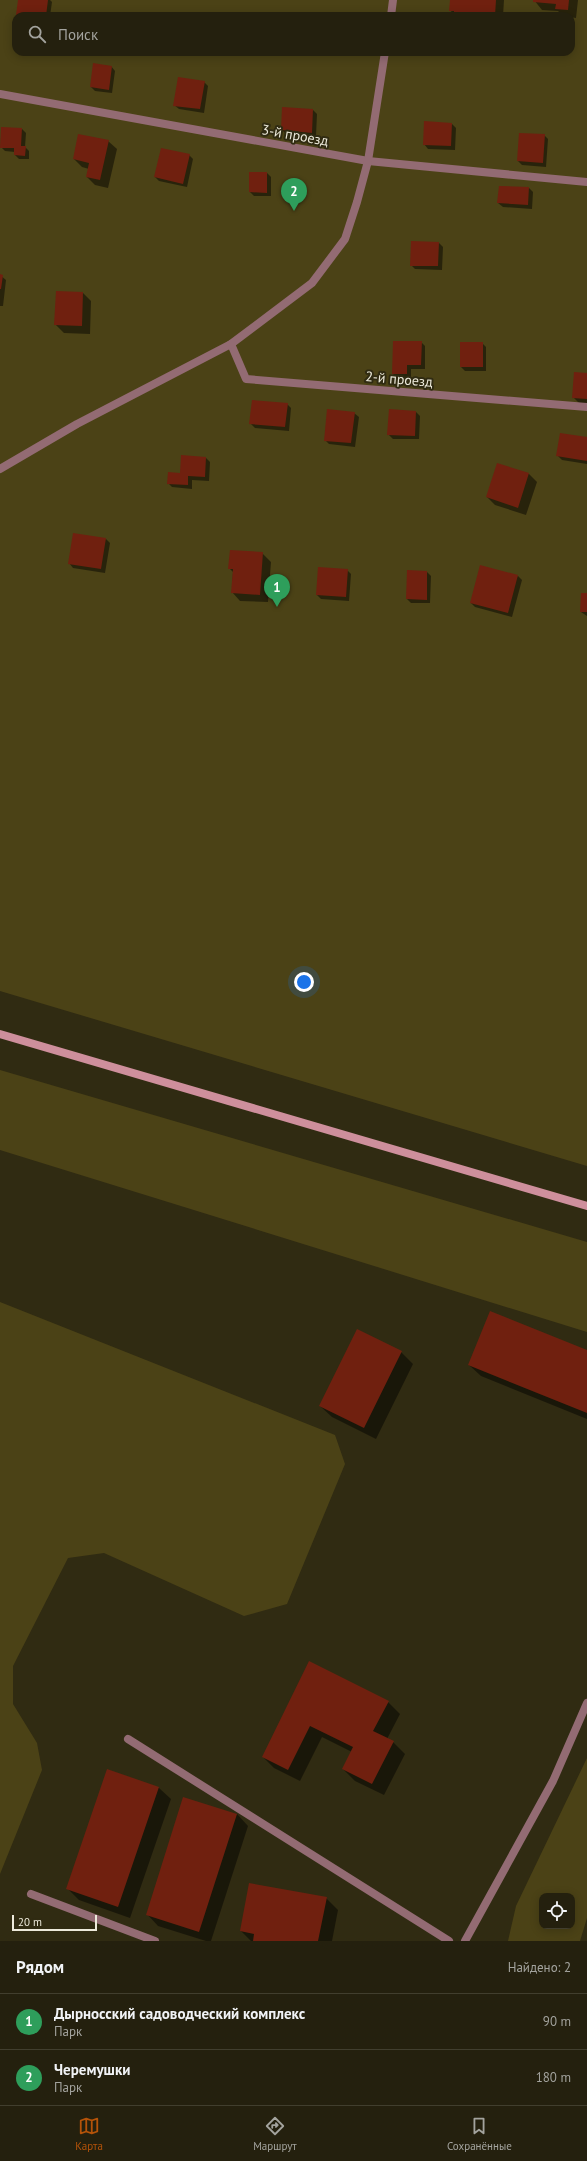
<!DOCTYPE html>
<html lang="ru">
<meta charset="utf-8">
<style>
body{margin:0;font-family:"PT Sans",sans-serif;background:#2c2817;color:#f1f3f6}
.controls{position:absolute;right:12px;bottom:12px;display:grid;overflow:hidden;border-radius:8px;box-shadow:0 2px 10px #0003}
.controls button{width:36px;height:36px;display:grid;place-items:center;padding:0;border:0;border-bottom:1px solid #413e2e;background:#24200e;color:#f1f3f6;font:20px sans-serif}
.scale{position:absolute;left:12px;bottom:10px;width:85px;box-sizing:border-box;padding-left:4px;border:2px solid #edeadb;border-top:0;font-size:11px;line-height:14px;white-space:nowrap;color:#edeadb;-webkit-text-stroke:3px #302b12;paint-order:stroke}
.you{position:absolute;left:304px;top:982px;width:14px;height:14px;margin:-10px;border:3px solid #fff;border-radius:50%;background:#1a73e8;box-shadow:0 0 0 6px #1a73e833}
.badge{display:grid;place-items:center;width:26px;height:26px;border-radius:50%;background:#b45309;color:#fff;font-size:13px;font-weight:700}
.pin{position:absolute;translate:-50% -33px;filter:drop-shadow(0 1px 2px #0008)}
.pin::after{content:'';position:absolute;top:21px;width:14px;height:12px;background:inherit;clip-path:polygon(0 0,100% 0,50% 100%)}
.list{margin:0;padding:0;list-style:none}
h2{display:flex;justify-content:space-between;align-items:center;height:52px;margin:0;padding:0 16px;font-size:17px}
h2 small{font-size:13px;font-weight:400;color:#a3a39e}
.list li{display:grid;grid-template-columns:26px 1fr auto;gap:12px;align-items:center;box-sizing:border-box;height:56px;padding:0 16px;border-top:1px solid #413e2e}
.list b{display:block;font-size:15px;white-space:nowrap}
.list p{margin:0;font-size:13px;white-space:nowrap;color:#a3a39e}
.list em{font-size:13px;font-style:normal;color:#a3a39e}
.icon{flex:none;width:22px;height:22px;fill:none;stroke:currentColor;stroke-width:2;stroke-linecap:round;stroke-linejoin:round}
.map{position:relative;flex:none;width:587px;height:1941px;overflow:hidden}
.search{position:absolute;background:#24200e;box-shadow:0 2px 10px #0003;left:12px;right:12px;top:12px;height:44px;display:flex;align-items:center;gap:10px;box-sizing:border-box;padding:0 14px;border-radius:12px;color:#a3a39e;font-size:15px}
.sheet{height:164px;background:#24200e}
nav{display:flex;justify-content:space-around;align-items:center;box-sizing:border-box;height:56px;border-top:1px solid #413e2e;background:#24200e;font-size:11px;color:#a3a39e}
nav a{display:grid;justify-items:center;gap:2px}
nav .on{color:#b45309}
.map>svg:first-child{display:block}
.green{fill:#4b4216;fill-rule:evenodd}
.shadow{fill:#0007}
.building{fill:#70200f}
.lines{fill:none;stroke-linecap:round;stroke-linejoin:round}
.service{stroke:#936b73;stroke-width:8}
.minor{stroke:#936b73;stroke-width:8}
.secondary{stroke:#ce8f9c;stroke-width:8}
.labels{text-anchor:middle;stroke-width:4;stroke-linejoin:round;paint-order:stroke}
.street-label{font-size:14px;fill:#edeadb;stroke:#302b12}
</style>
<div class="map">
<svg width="587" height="1941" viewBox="0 0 587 1941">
<rect width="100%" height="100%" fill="#302b12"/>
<path class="green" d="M0,0H587V1166L0,991ZM16,16H571V52H16Z
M0,1070L587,1242V1332L0,1150Z
M0,1302L335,1435L345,1464L287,1604L244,1616L104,1553L68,1558L13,1666V1704L37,1743L42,1770L0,1874Z
M587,1758V1918L580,1941H508L516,1906ZM542,1896H572V1926H542Z"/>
<path class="shadow" d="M19,0H50L52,2L50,16H18Z
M451,0H504L503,16H455L450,10Z
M534,0H578L576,18L563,16L558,11L542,10Z
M111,66L115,71L112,93L95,91L91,87Z
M204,82L208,86L204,113L179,109L174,105Z
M313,110L317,114L316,136L286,134L282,130Z
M452,124L456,128L455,150L428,149L424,144Z
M22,129L26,133L25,147L29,151V159H19L15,155V152L5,151L1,147Z
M544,135L548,139L546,167L522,165L518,161Z
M108,141L117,149L108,188L95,185L87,177L89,169L82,167L74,159Z
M189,155L193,159L187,187L159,181L155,177Z
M267,173L271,177V196H254L250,192Z
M529,188L533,192L532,209L503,207L498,203Z
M439,243L443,247L442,270L415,269L411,265Z
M0,275L6,280L3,306H0Z
M57,292L83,293L91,301L90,334L64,333L55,324Z
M394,342H421L425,346V369H411V378H397L393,374Z
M482,343L486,347V371H465L461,367Z
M587,374V406L581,405L573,397Z
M287,404L291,408L289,431L255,428L251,424Z
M416,412L420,416L419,439H393L388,434Z
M354,413L359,417L355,447L329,444L325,440Z
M587,438V464L562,460L558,456Z
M206,458L210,462L209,481L192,480V489L172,487L168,483Z
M498,464L529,474L537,482L526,515L495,505L487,497Z
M106,539L110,543L105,573L73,568L69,563Z
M262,553L271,562L268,602L240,601L232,592L233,572L229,568Z
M347,570L351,574L349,601L321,599L317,595Z
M427,572L431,576L430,603H411L407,599Z
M518,576L522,580L512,617L475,607L471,603Z
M587,594V616L581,612Z
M587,1351V1419L481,1376L469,1365Z
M401,1352L413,1364L376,1439L332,1417L320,1406Z
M310,1663L388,1702L400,1714L387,1739L393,1742L405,1754L384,1795L355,1781L343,1769L352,1752L322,1737L300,1781L274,1768L263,1757Z
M108,1770L159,1788L171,1799L130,1918L79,1900L67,1888Z
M237,1814L248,1826L211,1941H206L158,1926L147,1914Z
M326,1898L338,1910L332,1941H251L241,1931Z"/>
<path class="building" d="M18,0H48L46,16L16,15Z
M450,0H496L495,16H454V11H449Z
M533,0H569L568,10L555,9L556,4L533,2Z
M93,63L112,66L109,90L90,87Z
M178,77L205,81L200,109L173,106Z
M282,107L313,109L312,133L281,130Z
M424,121L452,123L451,146L423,145Z
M1,127L22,128L21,146H26L25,156L14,155V148H0Z
M519,133L545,134L543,163L517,161Z
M78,134L109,140L100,180L86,177L89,163L73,159Z
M161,148L190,154L183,184L154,177Z
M249,172H267V193L249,192Z
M499,186L529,187L528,205L497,203Z
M411,241L439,242L438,266H410Z
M0,274L3,275L1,289H0Z
M56,291L83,292L82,326L54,325Z
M393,341H422L421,365H407V374H392Z
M460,342H483V367H460Z
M574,372L587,373V399L572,398Z
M252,400L288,403L285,427L249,424Z
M327,409L355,412L351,443L324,441Z
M389,409L416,411L415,436L387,435Z
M560,433L587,437V461L556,456Z
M181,455L206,457L205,477L188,476V485L167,484L168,472L180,473Z
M497,463L529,473L518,508L486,497Z
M73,533L106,538L101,569L68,564Z
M230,550L263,552L260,595L231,593L233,569H228Z
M480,565L518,575L508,613L470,603Z
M318,567L348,569L346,597L316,595Z
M407,570L427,571V600L406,599Z
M581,593H587V612H580Z
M490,1311L587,1350V1413L468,1365Z
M357,1329L402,1351L364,1428L319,1406Z
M309,1661L389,1701L373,1731L394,1741L372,1784L342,1769L353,1747L310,1726L288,1770L262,1757Z
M107,1769L159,1787L118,1907L66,1889Z
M183,1797L237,1814L199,1932L146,1915Z
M249,1883L327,1897L318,1941H253L254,1934L240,1931Z"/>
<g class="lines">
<path class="service" d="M0,94L368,161L587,182
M231,344L246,379L587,407
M128,1739L449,1941
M31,1894L155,1941
M465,1941L553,1781L587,1703"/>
<path class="minor" d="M391,16L393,0
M0,469L77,424L231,344L312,283L345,239L357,202L368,161L385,52"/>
<path class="secondary" d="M0,1034L587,1206"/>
</g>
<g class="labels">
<g class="street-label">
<text transform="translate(295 135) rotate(10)" y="5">3-й проезд</text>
<text transform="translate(399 379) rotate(5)" y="5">2-й проезд</text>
</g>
</g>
</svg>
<div class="controls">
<button><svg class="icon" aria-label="locate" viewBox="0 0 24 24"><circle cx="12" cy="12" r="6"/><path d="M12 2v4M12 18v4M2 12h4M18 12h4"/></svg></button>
</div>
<div class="scale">20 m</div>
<div class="you"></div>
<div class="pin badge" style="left:277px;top:607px;background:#2e9e5b">1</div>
<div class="pin badge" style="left:294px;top:211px;background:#2e9e5b">2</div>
<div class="search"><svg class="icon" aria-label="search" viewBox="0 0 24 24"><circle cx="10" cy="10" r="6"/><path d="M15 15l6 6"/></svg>Поиск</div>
</div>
<section class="sheet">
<h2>Рядом<small>Найдено: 2</small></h2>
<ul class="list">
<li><span class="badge" style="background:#2e9e5b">1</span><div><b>Дырносский садоводческий комплекс</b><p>Парк</p></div><em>90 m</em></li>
<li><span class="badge" style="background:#2e9e5b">2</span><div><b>Черемушки</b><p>Парк</p></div><em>180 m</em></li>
</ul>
</section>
<nav>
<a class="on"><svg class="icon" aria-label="map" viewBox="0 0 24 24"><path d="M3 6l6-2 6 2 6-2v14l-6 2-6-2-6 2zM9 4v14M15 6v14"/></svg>Карта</a>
<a><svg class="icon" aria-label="directions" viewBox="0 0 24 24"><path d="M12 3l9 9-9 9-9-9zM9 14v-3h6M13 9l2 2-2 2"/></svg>Маршрут</a>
<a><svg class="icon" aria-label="saved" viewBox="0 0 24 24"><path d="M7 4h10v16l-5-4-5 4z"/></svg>Сохранённые</a>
</nav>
